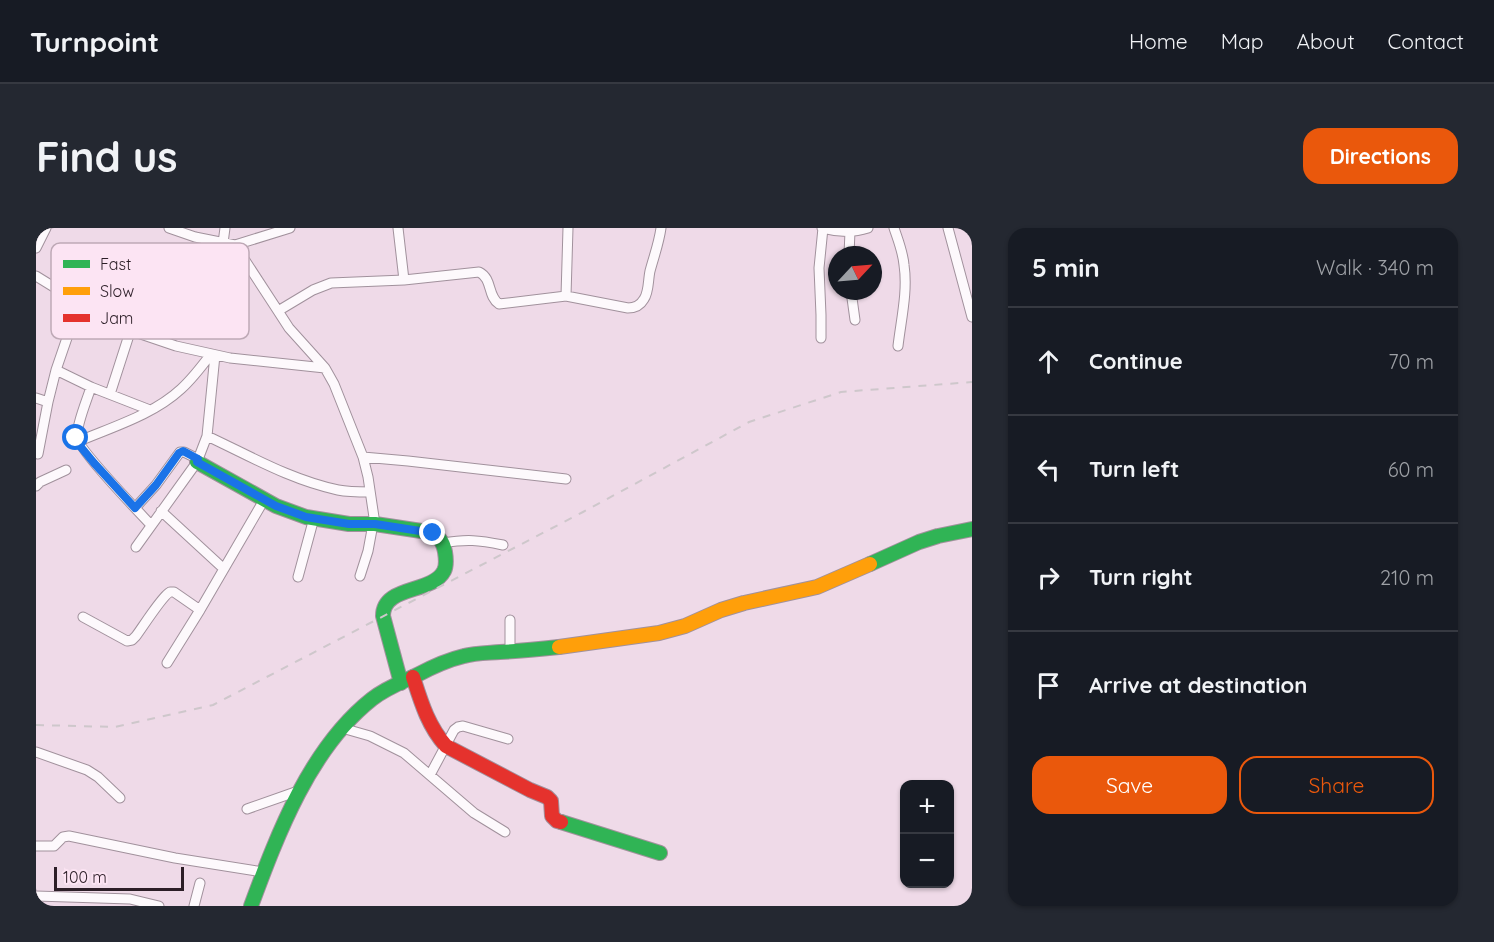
<!DOCTYPE html>
<meta charset="utf-8">
<style>
body{margin:0;font-family:Quicksand,sans-serif;background:#242831;color:#f1f3f6}
.controls{position:absolute;right:18px;bottom:18px;display:grid;overflow:hidden;border-radius:12px;box-shadow:0 2px 4px #0004}
.controls button{width:54px;height:54px;display:grid;place-items:center;padding:0;border:0;border-bottom:2px solid #363941;background:#171b24;color:#f1f3f6;font:30px sans-serif}
.compass{position:absolute;left:792px;top:18px;width:54px;height:54px;border-radius:50%;background:#171b24;box-shadow:0 2px 4px #0004;rotate:64deg}
.scale{position:absolute;left:18px;bottom:15px;width:130px;box-sizing:border-box;padding-left:6px;border:3px solid #2c1e27;border-top:0;font-size:16px;line-height:21px;white-space:nowrap;color:#2c1e27;-webkit-text-stroke:4px #fce4f3;paint-order:stroke}
.stop{position:absolute;width:18px;height:18px;margin:-14px;border:4px solid #1a73e8;border-radius:50%;background:#fff}
.stop.end{background:#1a73e8;border-color:#fff;box-shadow:0 2px 6px #0008}
.list{margin:0;padding:0;list-style:none}
h2{display:flex;justify-content:space-between;align-items:center;height:78px;margin:0;padding:0 24px;font-size:26px}
h2 small{font-size:20px;font-weight:400;color:#9ea1a6}
.list li{display:grid;grid-template-columns:39px 1fr auto;gap:18px;align-items:center;box-sizing:border-box;height:108px;padding:0 24px;border-top:2px solid #363941}
.list b{display:block;font-size:22px;white-space:nowrap}
.list em{font-size:20px;font-style:normal;color:#9ea1a6}
.actions{display:flex;gap:12px;padding:18px 24px}
.actions a{flex:1;padding:14px 0;border:2px solid #ea580c;border-radius:18px;text-align:center;font-size:21px;color:#ea580c}
.actions .main{background:#ea580c;color:#fff}
.icon{flex:none;width:33px;height:33px;fill:none;stroke:currentColor;stroke-width:2;stroke-linecap:round;stroke-linejoin:round}
.map{position:relative;flex:none;width:936px;height:678px;overflow:hidden;border-radius:18px}
header{display:flex;align-items:center;gap:36px;box-sizing:border-box;height:84px;padding:0 30px;background:#171b24;border-bottom:2px solid #363941}
header strong{font-size:28px}
nav{display:flex;gap:33px;margin-inline-start:auto;font-size:21px}
.intro{display:flex;align-items:center;justify-content:space-between;box-sizing:border-box;height:144px;padding:0 36px}
h1{margin:0;font-size:42px}
.button{padding:15px 27px;border-radius:18px;background:#ea580c;color:#fff;font-size:21px;font-weight:700}
main{display:flex;gap:36px;padding:0 36px}
aside{flex:1;background:#171b24;border-radius:18px;box-shadow:0 2px 4px #0004}
.map>svg:first-child{display:block}
.lines{fill:none;stroke-linecap:round;stroke-linejoin:round}
.street-casing{stroke:#a1919c;stroke-width:11}
.fast-casing{stroke:#a1919c;stroke-width:16}
.slow-casing{stroke:#a1919c;stroke-width:16}
.jam-casing{stroke:#a1919c;stroke-width:16}
.street{stroke:#fdf9fc;stroke-width:9}
.fast{stroke:#30b455;stroke-width:14}
.slow{stroke:#ff9f0a;stroke-width:14}
.jam{stroke:#e5322d;stroke-width:14}
.rail{stroke:#cec7cb;stroke-width:2;stroke-dasharray:8 8;stroke-linecap:butt}
.route{stroke:#1a73e8;stroke-width:8}
.key{fill:#fce4f3;stroke:#bea9b6;stroke-width:1.5}
.key-label{font-size:16px;fill:#2c1e27}
</style>
<header>
<strong>Turnpoint</strong>
<nav><a>Home</a><a>Map</a><a>About</a><a>Contact</a></nav>
</header>
<div class="intro"><h1>Find us</h1><a class="button">Directions</a></div>
<main>
<div class="map">
<svg width="936" height="678" viewBox="0 0 936 678">
<rect width="100%" height="100%" fill="#efdae8"/>
<g class="lines">
<defs>
<path id="street" d="M133,0L159,9L199,17L254,0
M532,0L530,68L592,80C599,80 604,78 608,71C613,64 612,52 614,43C618,28 623,15 625,0
M786,0C801,4 817,5 832,0
M858,0C862,12 867,24 868,37C872,63 865,92 862,118
M912,0L936,89
M187,15L189,0
M199,17L242,83L277,62L295,55L368,52L362,0
M0,20L10,0
M813,27L814,3
M0,48L81,98L140,118L194,130L289,140
M368,52L443,44C457,51 451,68 463,76L530,68
M815,63L819,92
M43,75L20,142L55,159C51,172 41,195 41,208C40,219 103,284 115,297
M242,83L253,100L289,140L298,156L327,229L332,249L339,296
M785,110V87L783,40L787,0
M179,127L171,208C214,228 255,252 302,262C312,264 324,264 334,264
M55,159L114,182
M74,166L94,104
M0,170L12,174
M41,214C76,199 117,187 145,161C156,151 166,138 175,126
M2,226L12,174L20,142
M327,229L372,233L530,251
M0,258L4,254L30,242
M99,280L120,257L144,224H148L162,231
M125,283L188,341
M407,315C431,311 442,312 467,317
M100,319L161,234L171,208
M324,348L332,323L337,296
M262,349L278,290
M47,389L91,413L96,412L100,408C106,400 127,367 134,364C135,364 137,364 138,364L164,382
M474,392V424
M131,435L164,382L228,272
M306,500L334,508L368,525L438,585L469,604
M0,524L51,542L62,549L84,570
M394,547L418,502L422,499L427,498L472,511
M211,581L265,562
M0,618H18L27,609L33,608L139,630L227,644
M0,668L94,671L123,678
M158,678L164,655"/>
<path id="fast" d="M161,234L240,278L270,289L313,296H339L392,304C403,308 407,313 409,324C410,330 411,337 408,343C396,366 347,357 347,388L365,455
M834,336L883,314L902,308L936,301
M525,594L624,625
M215,678C242,605 274,520 336,471C350,460 366,454 381,447C396,439 411,432 428,428C439,425 452,425 464,424C484,423 504,421 523,419"/>
<path id="slow" d="M523,419L623,405L649,398L685,382L708,375L781,359L834,336"/>
<path id="jam" d="M377,449C385,474 392,498 410,518L494,562L511,569L515,573L516,588L521,593L525,594"/>
</defs>
<use href="#street" class="street-casing"/>
<use href="#fast" class="fast-casing"/>
<use href="#slow" class="slow-casing"/>
<use href="#jam" class="jam-casing"/>
<use href="#street" class="street"/>
<use href="#fast" class="fast"/>
<use href="#slow" class="slow"/>
<use href="#jam" class="jam"/>
<path class="rail" d="M0,497L79,499L177,477L547,284L713,194L805,164L936,154"/>
</g>
<g class="lines">
<path class="route" d="M40,210L44,218L58,235L99,280L120,257L143,225L147,223L162,231L161,234L240,278L270,289L313,296H339L397,305"/>
</g>
<rect x="15" y="15" width="198" height="96" rx="9" class="key"/>
<rect x="27" y="32" width="27" height="8" fill="#30b455"/>
<rect x="27" y="59" width="27" height="8" fill="#ff9f0a"/>
<rect x="27" y="86" width="27" height="8" fill="#e5322d"/>
<g class="key-label">
<text x="64" y="42">Fast</text>
<text x="64" y="69">Slow</text>
<text x="64" y="96">Jam</text>
</g>
</svg>
<div class="controls">
<button>+</button>
<button>−</button>
</div>
<svg class="compass" viewBox="-18 -18 36 36"><path d="M0-13l5 13h-10z" fill="#e53935"/><path d="M0 13l5-13h-10z" fill="#9ea1a6"/></svg>
<div class="scale">100 m</div>
<div class="stop" style="left:40px;top:210px"></div>
<div class="stop end" style="left:397px;top:305px"></div>
</div>
<aside>
<h2>5 min<small>Walk · 340 m</small></h2>
<ul class="list">
<li><svg class="icon" aria-label="ahead" viewBox="0 0 24 24"><path d="M12 20V5M6 11l6-6 6 6"/></svg><div><b>Continue</b></div><em>70 m</em></li>
<li><svg class="icon" aria-label="left" viewBox="0 0 24 24"><path d="M17 20v-9H6M10 6l-5 5 5 5"/></svg><div><b>Turn left</b></div><em>60 m</em></li>
<li><svg class="icon" aria-label="right" viewBox="0 0 24 24"><path d="M7 20v-9h11M14 6l5 5-5 5"/></svg><div><b>Turn right</b></div><em>210 m</em></li>
<li><svg class="icon" aria-label="arrive" viewBox="0 0 24 24"><path d="M6 21V4h12l-3 4 3 4H6"/></svg><div><b>Arrive at destination</b></div></li>
</ul>
<div class="actions"><a class="main">Save</a><a>Share</a></div>
</aside>
</main>
